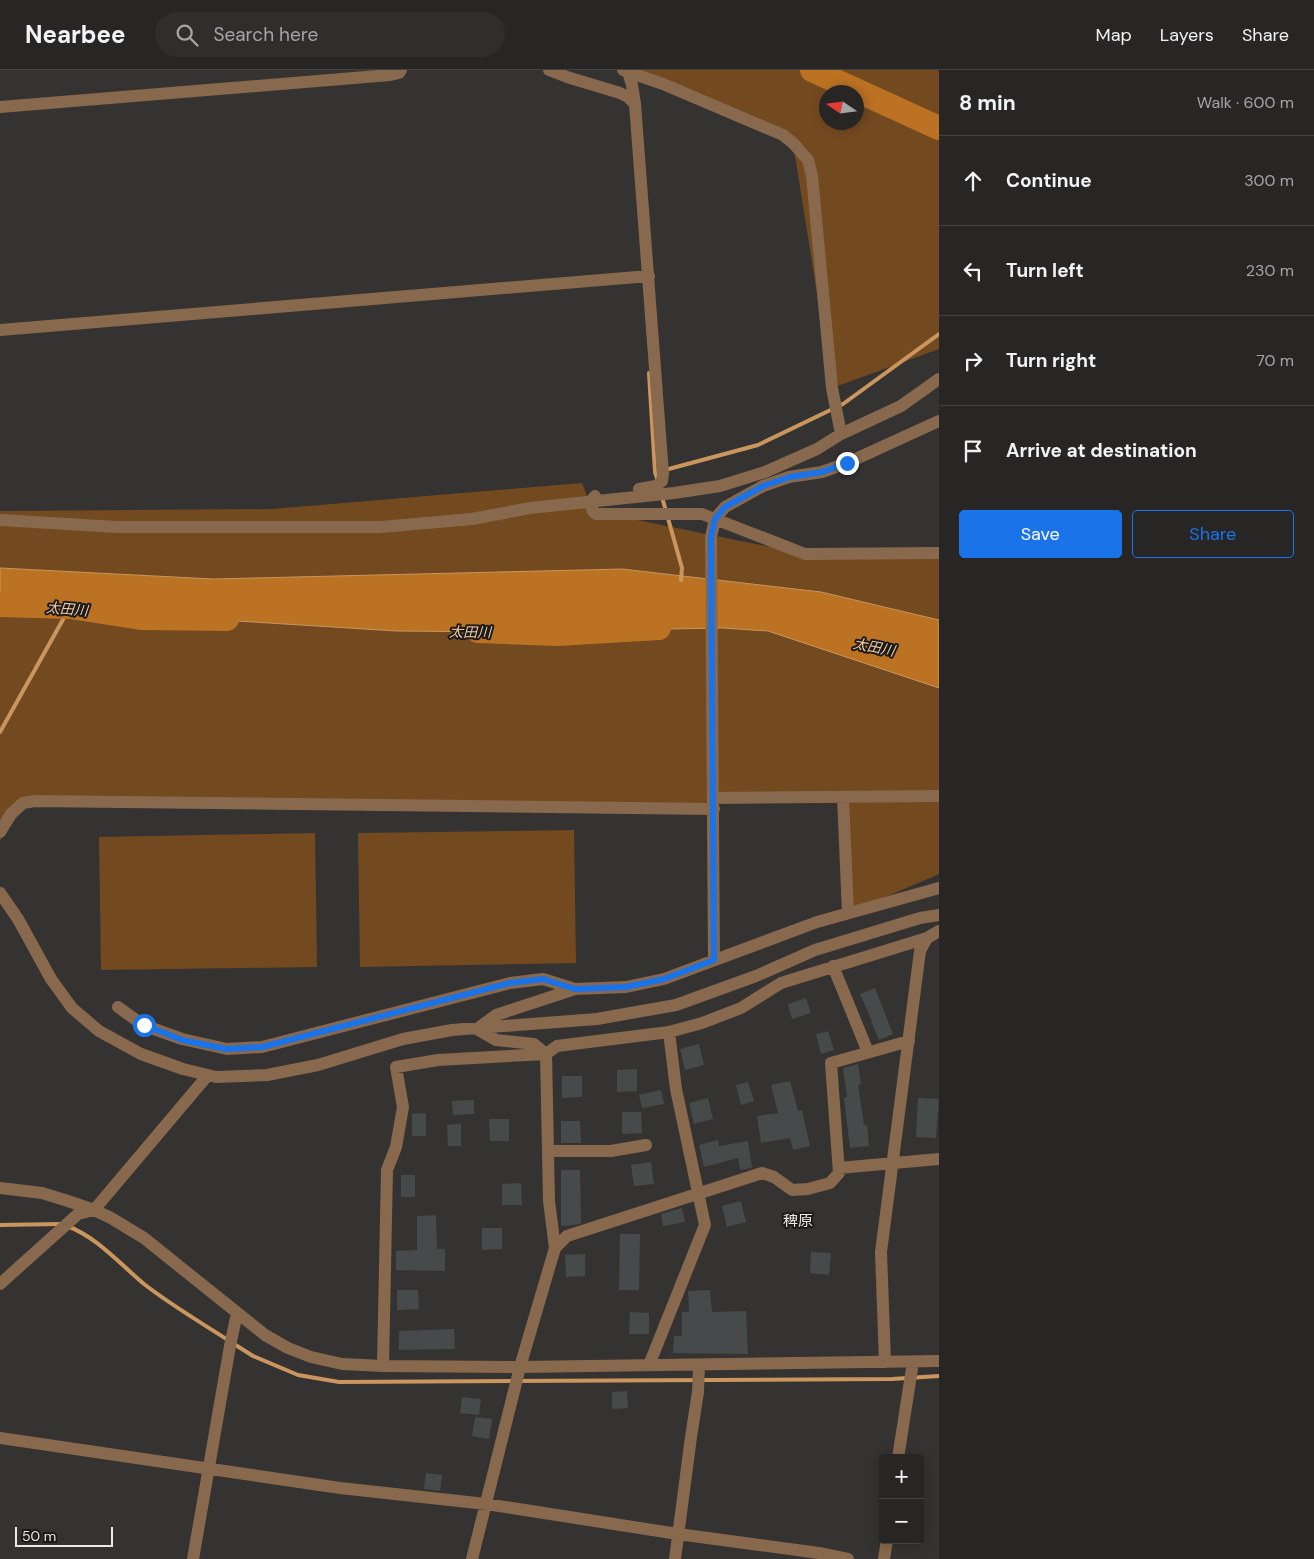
<!DOCTYPE html>
<meta charset="utf-8">
<style>
body{margin:0;font-family:"DM Sans","Noto Sans JP",sans-serif;background:#302e2d;color:#f1f3f6}
.controls{position:absolute;right:15px;bottom:15px;display:grid;overflow:hidden;border-radius:5px;box-shadow:0 2px 12px #0003}
.controls button{width:45px;height:45px;display:grid;place-items:center;padding:0;border:0;border-bottom:1px solid #444342;background:#282625;color:#f1f3f6;font:25px sans-serif}
.compass{position:absolute;left:819px;top:15px;width:45px;height:45px;border-radius:50%;background:#282625;box-shadow:0 2px 12px #0003;rotate:283deg}
.scale{position:absolute;left:15px;bottom:12px;width:98px;box-sizing:border-box;padding-left:5px;border:2px solid #ebe9e8;border-top:0;font-size:14px;line-height:18px;white-space:nowrap;color:#ebe9e8;-webkit-text-stroke:4px #1c1b1a;paint-order:stroke}
.stop{position:absolute;width:15px;height:15px;margin:-11px;border:4px solid #1a73e8;border-radius:50%;background:#fff}
.stop.end{background:#1a73e8;border-color:#fff;box-shadow:0 1px 5px #0008}
.list{margin:0;padding:0;list-style:none}
h2{display:flex;justify-content:space-between;align-items:center;height:65px;margin:0;padding:0 20px;font-size:21px}
h2 small{font-size:16px;font-weight:400;color:#a5a5a7}
.list li{display:grid;grid-template-columns:32px 1fr auto;gap:15px;align-items:center;box-sizing:border-box;height:90px;padding:0 20px;border-top:1px solid #444342}
.list b{display:block;font-size:19px;white-space:nowrap}
.list em{font-size:16px;font-style:normal;color:#a5a5a7}
.actions{display:flex;gap:10px;padding:15px 20px}
.actions a{flex:1;padding:11px 0;border:1px solid #1a73e8;border-radius:5px;text-align:center;font-size:18px;color:#1a73e8}
.actions .main{background:#1a73e8;color:#fff}
.icon{flex:none;width:28px;height:28px;fill:none;stroke:currentColor;stroke-width:2;stroke-linecap:round;stroke-linejoin:round}
.map{position:relative;flex:none;width:939px;height:1489px;overflow:hidden}
header{display:flex;align-items:center;gap:30px;box-sizing:border-box;height:70px;padding:0 25px;background:#282625;border-bottom:1px solid #444342}
header strong{font-size:24px}
nav{display:flex;gap:28px;margin-inline-start:auto;font-size:18px}
.search{width:350px;height:45px;background:#302e2d;display:flex;align-items:center;gap:12px;box-sizing:border-box;padding:0 18px;border-radius:28px;color:#a5a5a7;font-size:19px}
main{display:flex}
aside{flex:1;background:#282625}
.map>svg:first-child{display:block}
.green{fill:#734920;fill-rule:evenodd}
.water{fill:#bc7223;stroke:#ca965e}
.lines{fill:none;stroke-linecap:round;stroke-linejoin:round}
.stream{stroke:#ca965e;stroke-width:4}
.river{stroke:#bc7223;stroke-width:24}
.building{fill:#464a4a}
.minor{stroke:#89694d;stroke-width:12}
.route{stroke:#1a73e8;stroke-width:6}
.labels{text-anchor:middle;stroke-width:4;stroke-linejoin:round;paint-order:stroke}
.water-label{font-size:14px;font-style:italic;fill:#f2caa9;stroke:#1c1b1a}
.quarter-label{font-size:15px;fill:#ebe9e8;stroke:#1c1b1a}
</style>
<header>
<strong>Nearbee</strong>
<div class="search"><svg class="icon" aria-label="search" viewBox="0 0 24 24"><circle cx="10" cy="10" r="6"/><path d="M15 15l6 6"/></svg>Search here</div>
<nav><a>Map</a><a>Layers</a><a>Share</a></nav>
</header>
<main>
<div class="map">
<svg width="939" height="1489" viewBox="0 0 939 1489">
<rect width="100%" height="100%" fill="#353331"/>
<path class="green" d="M633,0H939V279L832,318L793,73ZM826,22H856V52H826Z
M582,413L593,441L805,484L939,489V550L821,522L622,499L213,509L0,498V441L272,439Z
M0,534L110,543L396,561L510,562L722,558L768,561L939,618V804L848,843L843,729L548,737L23,733L0,771Z
M574,760L576,893L360,897L358,763Z
M315,763L317,897L101,900L99,767Z"/>
<path class="water" d="M0,498L213,509L622,499L821,522L939,550V618L768,561L722,558L510,562L396,561L110,543L0,534Z"/>
<g class="lines">
<path class="stream" d="M649,303L655,402L658,411
M665,400L758,375L843,334L939,264
M662,427L682,498L681,510
M0,662L70,537
M0,1155L60,1154
M67,1156C97,1167 120,1194 144,1214C171,1235 200,1252 228,1270
M234,1274L253,1286L298,1305L339,1312L892,1309L939,1306"/>
<path class="river" d="M812,0L939,58
M0,535L70,537L141,548L227,549
M478,561L557,564L659,558"/>
</g>
<path class="building" d="M875,918L893,964L879,970L871,951H872L860,924Z
M806,928L811,943L792,949L788,934Z
M828,961L834,980L821,984L816,964Z
M699,974L704,995L685,1000L680,979Z
M858,994L861,1014L858,1015L864,1055H867L869,1076L850,1078L844,1028L847,1027L843,998Z
M637,999V1021L617,1022V1000Z
M562,1006H582V1027L562,1028Z
M790,1011L798,1041L802,1040L810,1076L793,1080L790,1068L761,1073L757,1046L778,1043L771,1015Z
M748,1012L754,1031L741,1035L736,1015Z
M661,1020L664,1034L642,1038L639,1025Z
M708,1028L713,1049L694,1054L689,1033Z
M918,1028L939,1029L936,1068L916,1067Z
M474,1030V1044L453,1045L452,1031Z
M622,1042H641L642,1063L622,1064Z
M426,1043V1066H412V1044Z
M489,1049H509V1071H490Z
M561,1051H580L581,1073H561Z
M461,1054V1076H448L447,1055Z
M718,1070L719,1076L748,1071L752,1098L740,1100L738,1088L704,1097L699,1075Z
M651,1092L654,1114L634,1116L631,1095Z
M561,1100H580L581,1153L574,1155L561,1156Z
M401,1105H415V1127H401Z
M521,1113L522,1135H502V1114Z
M741,1131L746,1152L727,1157L722,1136Z
M682,1138L685,1152L663,1156L661,1144Z
M436,1145L437,1179H445V1201L396,1200V1181L417,1180V1146Z
M482,1158H502V1179L482,1180Z
M620,1164H640L639,1220H619Z
M811,1182L831,1183L829,1205L810,1203Z
M585,1184V1206L566,1207L565,1185Z
M397,1220H418L419,1239L397,1240Z
M710,1220L712,1242L746,1241L748,1284L673,1283L674,1266H682V1242H689L688,1221Z
M630,1242L649,1243V1264H629Z
M454,1259L455,1279L399,1280V1261Z
M627,1321L628,1338L612,1339V1322Z
M462,1327L481,1329L479,1345L460,1343Z
M475,1347L492,1349L489,1369L472,1366Z
M426,1403L442,1405L440,1421L424,1419Z"/>
<g class="lines">
<path class="minor" d="M549,0L567,7L620,23L628,27L635,34
M623,0L663,14L783,65L793,73L808,90L812,106L832,318L841,364
M628,2L632,15L635,34L663,404L662,411L656,416L639,419
M0,37L390,5L399,3L401,0
M0,260L649,206
M595,426L590,432L593,441L596,444H702L805,484L939,483
M0,450L117,457H381L472,449L530,438L674,423L720,416L765,402L817,379L841,364L901,336L939,309
M843,727L848,843
M713,728L939,726
M0,762L11,744L23,733L35,731L714,739
M0,823L18,849L51,909L72,938L99,961L141,984L183,999L216,1007L267,1005L318,995L403,969L452,960L597,949L676,935L756,906L815,880L920,848L939,845
M714,890L711,467L715,449L725,437L763,416L789,407L822,402L847,393L939,351
M833,896L868,982
M118,937L143,955L182,969L227,979L262,977L510,913L543,909L575,919
M548,1081H611L646,1075
M839,1098L939,1089
M0,1118L42,1123L68,1131L94,1140L111,1148L144,1168L265,1265L288,1278L311,1287L342,1294L383,1296L520,1297L939,1291
M555,1178L549,1131L546,984L534,974L496,970L477,959L496,945L575,919L626,917L664,909L817,852L939,818
M0,1214L78,1144L94,1140L208,1005
M885,1292L881,1182L920,881L927,868L939,861
M649,1295L705,1155L676,1019L669,962
M383,1296L387,1100L396,1077L403,1037L396,997L438,990L546,984L557,976L669,962L702,953L741,938L781,913L927,868
M0,1368L340,1418L486,1434L678,1464L819,1483L848,1489
M898,1388L913,1292
M193,1489L230,1276L237,1243
M472,1489L520,1297L555,1178L567,1166L762,1103L774,1107L792,1120L808,1119L830,1113L839,1103L831,993L909,971
M675,1489L691,1367L698,1322L699,1295
M884,1489L887,1470"/>
</g>
<g class="lines">
<path class="route" d="M144,955L182,970L226,979L262,977L510,913L543,909L575,919L626,917L664,909L714,890L711,467L715,449L725,437L763,416L790,407L822,402L847,393"/>
</g>
<g class="labels">
<g class="water-label">
<text transform="translate(67 539) rotate(5)" y="5">太田川</text>
<text transform="translate(470 562) rotate(1)" y="5">太田川</text>
<text transform="translate(874 577) rotate(11)" y="5">太田川</text>
</g>
<g class="quarter-label">
<text x="798" y="1156">稗原</text>
</g>
</g>
</svg>
<div class="controls">
<button>+</button>
<button>−</button>
</div>
<svg class="compass" viewBox="-18 -18 36 36"><path d="M0-13l5 13h-10z" fill="#e53935"/><path d="M0 13l5-13h-10z" fill="#a5a5a7"/></svg>
<div class="scale">50 m</div>
<div class="stop" style="left:144px;top:955px"></div>
<div class="stop end" style="left:847px;top:393px"></div>
</div>
<aside>
<h2>8 min<small>Walk · 600 m</small></h2>
<ul class="list">
<li><svg class="icon" aria-label="ahead" viewBox="0 0 24 24"><path d="M12 20V5M6 11l6-6 6 6"/></svg><div><b>Continue</b></div><em>300 m</em></li>
<li><svg class="icon" aria-label="left" viewBox="0 0 24 24"><path d="M17 20v-9H6M10 6l-5 5 5 5"/></svg><div><b>Turn left</b></div><em>230 m</em></li>
<li><svg class="icon" aria-label="right" viewBox="0 0 24 24"><path d="M7 20v-9h11M14 6l5 5-5 5"/></svg><div><b>Turn right</b></div><em>70 m</em></li>
<li><svg class="icon" aria-label="arrive" viewBox="0 0 24 24"><path d="M6 21V4h12l-3 4 3 4H6"/></svg><div><b>Arrive at destination</b></div></li>
</ul>
<div class="actions"><a class="main">Save</a><a>Share</a></div>
</aside>
</main>
